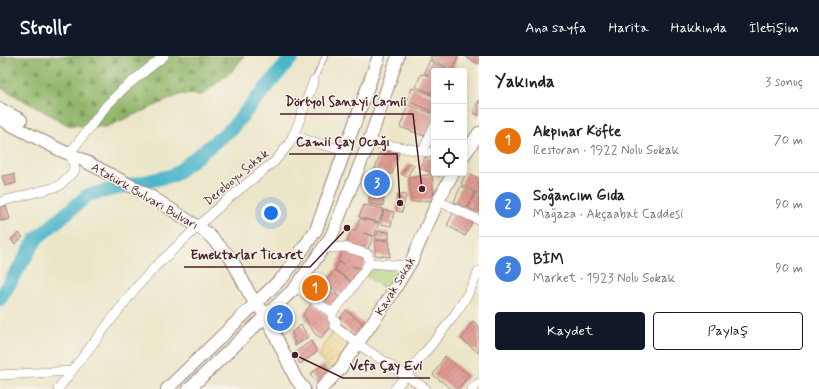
<!DOCTYPE html>
<html lang="tr">
<meta charset="utf-8">
<style>
body{margin:0;font-family:Mynerve,sans-serif;background:#f6f6f6;color:#222}
.controls{position:absolute;right:12px;top:12px;display:grid;overflow:hidden;border-radius:4px;box-shadow:0 2px 10px #0003}
.controls button{width:36px;height:36px;display:grid;place-items:center;padding:0;border:0;border-bottom:1px solid #e0e0e0;background:#fff;color:#222;font:20px sans-serif}
.you{position:absolute;left:271px;top:157px;width:14px;height:14px;margin:-10px;border:3px solid #fff;border-radius:50%;background:#1a73e8;box-shadow:0 0 0 6px #1a73e833}
.badge{display:grid;place-items:center;width:26px;height:26px;border-radius:50%;background:#111827;color:#fff;font-size:13px;font-weight:700}
.pin{position:absolute;translate:-50% -50%;border:2px solid #fff;box-shadow:0 1px 4px #0006}
.list{margin:0;padding:0;list-style:none}
h2{display:flex;justify-content:space-between;align-items:center;height:52px;margin:0;padding:0 16px;font-size:17px}
h2 small{font-size:13px;font-weight:400;color:#767676}
.list li{display:grid;grid-template-columns:26px 1fr auto;gap:12px;align-items:center;box-sizing:border-box;height:64px;padding:0 16px;border-top:1px solid #e0e0e0}
.list b{display:block;font-size:15px;white-space:nowrap}
.list p{margin:0;font-size:13px;white-space:nowrap;color:#767676}
.list em{font-size:13px;font-style:normal;color:#767676}
.actions{display:flex;gap:8px;padding:12px 16px}
.actions a{flex:1;padding:9px 0;border:1px solid #111827;border-radius:4px;text-align:center;font-size:14px;color:#111827}
.actions .main{background:#111827;color:#fff}
.icon{flex:none;width:22px;height:22px;fill:none;stroke:currentColor;stroke-width:2;stroke-linecap:round;stroke-linejoin:round}
.map{position:relative;flex:none;width:479px;height:333px;overflow:hidden}
header{display:flex;align-items:center;gap:24px;box-sizing:border-box;height:56px;padding:0 20px;background:#111827;color:#fff}
header strong{font-size:19px}
nav{display:flex;gap:22px;margin-inline-start:auto;font-size:14px}
main{display:flex}
aside{flex:1;background:#fff}
.map>svg:first-child{display:block}
.forest{fill:url(#forest-firs);stroke:#6d6a4a}
.sand{fill:url(#sand-dots);stroke:#9c7c64}
.green{fill:#b5d379;stroke:#807952}
.lines{fill:none;stroke-linecap:round;stroke-linejoin:round}
.river{stroke:#4cb5ca;stroke-width:14}
.building{fill:url(#building-hatch)}
.lane-casing{stroke:#9b827a;stroke-width:6}
.street-casing{stroke:#9b827a;stroke-width:10}
.secondary-casing{stroke:#9b827a;stroke-width:14}
.lane{stroke:#fff;stroke-width:4.5}
.street{stroke:#fff;stroke-width:9}
.secondary{stroke:#fff;stroke-width:12}
.labels{text-anchor:middle;stroke-width:3;stroke-linejoin:round;paint-order:stroke}
.street-label{font-size:12px;fill:#4a1f2b;stroke:#f7f3e8}
.leader{fill:none;stroke:#4a1f2b;stroke-width:1.5}
.callout-dot{fill:#4a1f2b;stroke:#f7f3e8;stroke-width:1.5}
.callout-label{font-size:13px;text-anchor:middle;font-weight:bold;fill:#4a1f2b;stroke:#f7f3e8;stroke-width:3;stroke-linejoin:round;paint-order:stroke}
</style>
<header>
<strong>Strollr</strong>
<nav><a>Ana sayfa</a><a>Harita</a><a>Hakkında</a><a>İletişim</a></nav>
</header>
<main>
<div class="map">
<svg width="479" height="333" viewBox="0 0 479 333">
<defs>
<pattern id="forest-firs" width="22" height="20" patternUnits="userSpaceOnUse"><rect width="22" height="20" fill="#90b569"/><path d="M5 1l3.5 6h-7zM16 11l3.5 6h-7z" fill="#789357"/></pattern>
<pattern id="sand-dots" width="8" height="8" patternUnits="userSpaceOnUse"><rect width="8" height="8" fill="#eeda9e"/><path d="M2 2h.1M6 6h.1" fill="none" stroke="#cebb88" stroke-width="1.8" stroke-linecap="round"/></pattern>
<pattern id="building-hatch" width="6" height="6" patternUnits="userSpaceOnUse"><rect width="6" height="6" fill="#df9990"/><path d="M-1 1l2-2M0 6l6-6M5 7l2-2" fill="none" stroke="#b77c76"/></pattern>
</defs>
<rect width="100%" height="100%" fill="#f7f3e8"/>
<filter id="ink" filterUnits="userSpaceOnUse"><feTurbulence type="fractalNoise" baseFrequency=".025" numOctaves="2"/><feDisplacementMap in="SourceGraphic" scale="8" xChannelSelector="R" yChannelSelector="G"/><feConvolveMatrix kernelMatrix="1 2 1 2 8 2 1 2 1" color-interpolation-filters="sRGB"/></filter>
<filter id="wash" filterUnits="userSpaceOnUse"><feTurbulence type="fractalNoise" baseFrequency=".012" numOctaves="4" result="noise"/><feDisplacementMap in="SourceGraphic" scale="16" xChannelSelector="R" yChannelSelector="G"/><feGaussianBlur stdDeviation="0.9" result="paint"/><feColorMatrix in="noise" values="0 0 0 0 0 0 0 0 0 0 0 0 0 0 0 0 0 1.4 0 .05"/><feComposite in="paint" operator="in"/></filter>
<g filter="url(#wash)">
<rect width="100%" height="100%" fill="#ece6c9"/>
<path class="forest" d="M0,0H244L233,14L202,39L182,38L106,71L68,69L0,31Z"/>
<path class="sand" d="M334,274L353,290L332,314L319,301L318,298Z"/>
<path class="green" d="M369,213L394,214L398,216L387,234L365,219Z"/>
<g class="lines">
<path class="river" d="M0,243L37,182L88,139L174,119L231,73L293,0"/>
</g>
<g id="blocks">
<path class="building" d="M431,0H458L453,14L430,2Z
M465,0H479V8L473,5Z
M430,4L451,15H434V38L416,31L421,18L428,19L424,16Z
M412,32L434,40V56L407,45Z
M479,44V60L473,56Z
M408,49L434,58V67L427,81L400,71Z
M382,92L399,96L392,118L375,113Z
M425,101L434,102V117H441L439,120L420,112Z
M409,107L414,109L407,121L401,118Z
M372,114L389,120L383,138L365,135Z
M466,117L479,122V138L461,128Z
M14,118L16,127L5,130L2,120Z
M432,118L434,144L411,146L409,122Z
M461,130L475,137L467,152L454,146Z
M475,137L479,139V157L468,152Z
M369,138L384,140L383,150L369,148Z
M398,138L406,139L402,156L396,155Z
M364,149L384,153L378,166L359,161Z
M6,150L10,163L0,165V151Z
M384,154L394,156L391,170L380,168Z
M455,154L473,165L465,180L447,169Z
M360,163L379,167L374,180L364,177L373,180L367,196L346,190L351,174L355,175Z
M378,175L389,176V183H375Z
M19,177L23,181L15,188L11,183Z
M389,184L390,201L375,199V185Z
M344,192L367,199L363,213L352,210L363,213L353,227L335,214L338,206L344,208L338,205Z
M334,214L353,227L343,240L325,227Z
M323,229L341,242L332,253L315,241Z
M312,247L335,266L321,282L315,278L303,258Z
M346,254L365,269L357,281L338,265Z
M473,265L479,270V297L461,283Z
M301,269L308,281L295,290L292,276Z
M311,285L317,296L300,308L294,297Z
M445,300L469,319L458,333H452L433,319Z
M324,308L330,317L319,328L310,318Z"/>
</g>
</g>
<g filter="url(#ink)">
<use href="#blocks" fill-opacity="0" stroke="#9b827a" stroke-width="1"/>
<g class="lines">
<defs>
<path id="lane" d="M314,24L325,0"/>
<path id="street" d="M293,80L345,95
M369,86L434,97
M423,95L434,70
M438,145L479,164
M0,146L59,130L75,114L70,97L106,50L124,32L164,0
M324,192L345,191L368,198L369,207L407,210
M296,231L332,257L349,237L369,207
M332,257V262L336,266L334,269L358,288L426,333
M0,319L71,315
M58,333L135,233L155,211L224,146L275,105L289,88L297,71L314,24
M395,333C425,294 460,261 479,215
M472,333L479,327"/>
<path id="secondary" d="M0,53L21,64
M0,63L60,94L81,103L152,141L206,176L231,202L250,239L266,260L296,323L304,333
M464,99L479,77
M167,333L284,220L316,174L379,0
M189,333L296,231L331,181L369,86L398,0
M321,333L339,314L388,244L411,206L438,145L453,117"/>
</defs>
<use href="#lane" class="lane-casing"/>
<use href="#street" class="street-casing"/>
<use href="#secondary" class="secondary-casing"/>
<use href="#lane" class="lane"/>
<use href="#street" class="street"/>
<use href="#secondary" class="secondary"/>
</g>
</g>
<g class="labels">
<g class="street-label">
<text transform="translate(236 121) rotate(-40)" y="4">Dereboyu Sokak</text>
<text transform="translate(145 140) rotate(30)" y="4">Atatürk Bulvarı Bulvarı</text>
<text transform="translate(395 230) rotate(-59)" y="4">Kavak Sokak</text>
</g>
</g>
<path class="leader" d="M422 133L413 58H280M400 147L397 98H289M347 172L310 211H184M295 299L343 322H430"/>
<g class="callout-dot">
<circle cx="422" cy="133" r="4"/>
<circle cx="400" cy="147" r="4"/>
<circle cx="347" cy="172" r="4"/>
<circle cx="295" cy="299" r="4"/>
</g>
<g class="callout-label">
<text x="346" y="50">Dörtyol Sanayi Camii</text>
<text x="343" y="90">Camii Çay Ocağı</text>
<text x="247" y="203">Emektarlar Ticaret</text>
<text x="386" y="314">Vefa Çay Evi</text>
</g>
</svg>
<div class="controls">
<button>+</button>
<button>−</button>
<button><svg class="icon" aria-label="locate" viewBox="0 0 24 24"><circle cx="12" cy="12" r="6"/><path d="M12 2v4M12 18v4M2 12h4M18 12h4"/></svg></button>
</div>
<div class="you"></div>
<div class="pin badge" style="left:315px;top:232px;background:#e8710a">1</div>
<div class="pin badge" style="left:280px;top:262px;background:#3f7fe0">2</div>
<div class="pin badge" style="left:377px;top:127px;background:#3f7fe0">3</div>
</div>
<aside>
<h2>Yakında<small>3 sonuç</small></h2>
<ul class="list">
<li><span class="badge" style="background:#e8710a">1</span><div><b>Akpınar Köfte</b><p>Restoran · 1922 Nolu Sokak</p></div><em>70 m</em></li>
<li><span class="badge" style="background:#3f7fe0">2</span><div><b>Soğancım Gıda</b><p>Mağaza · Akçaabat Caddesi</p></div><em>90 m</em></li>
<li><span class="badge" style="background:#3f7fe0">3</span><div><b>BİM</b><p>Market · 1923 Nolu Sokak</p></div><em>90 m</em></li>
</ul>
<div class="actions"><a class="main">Kaydet</a><a>Paylaş</a></div>
</aside>
</main>
